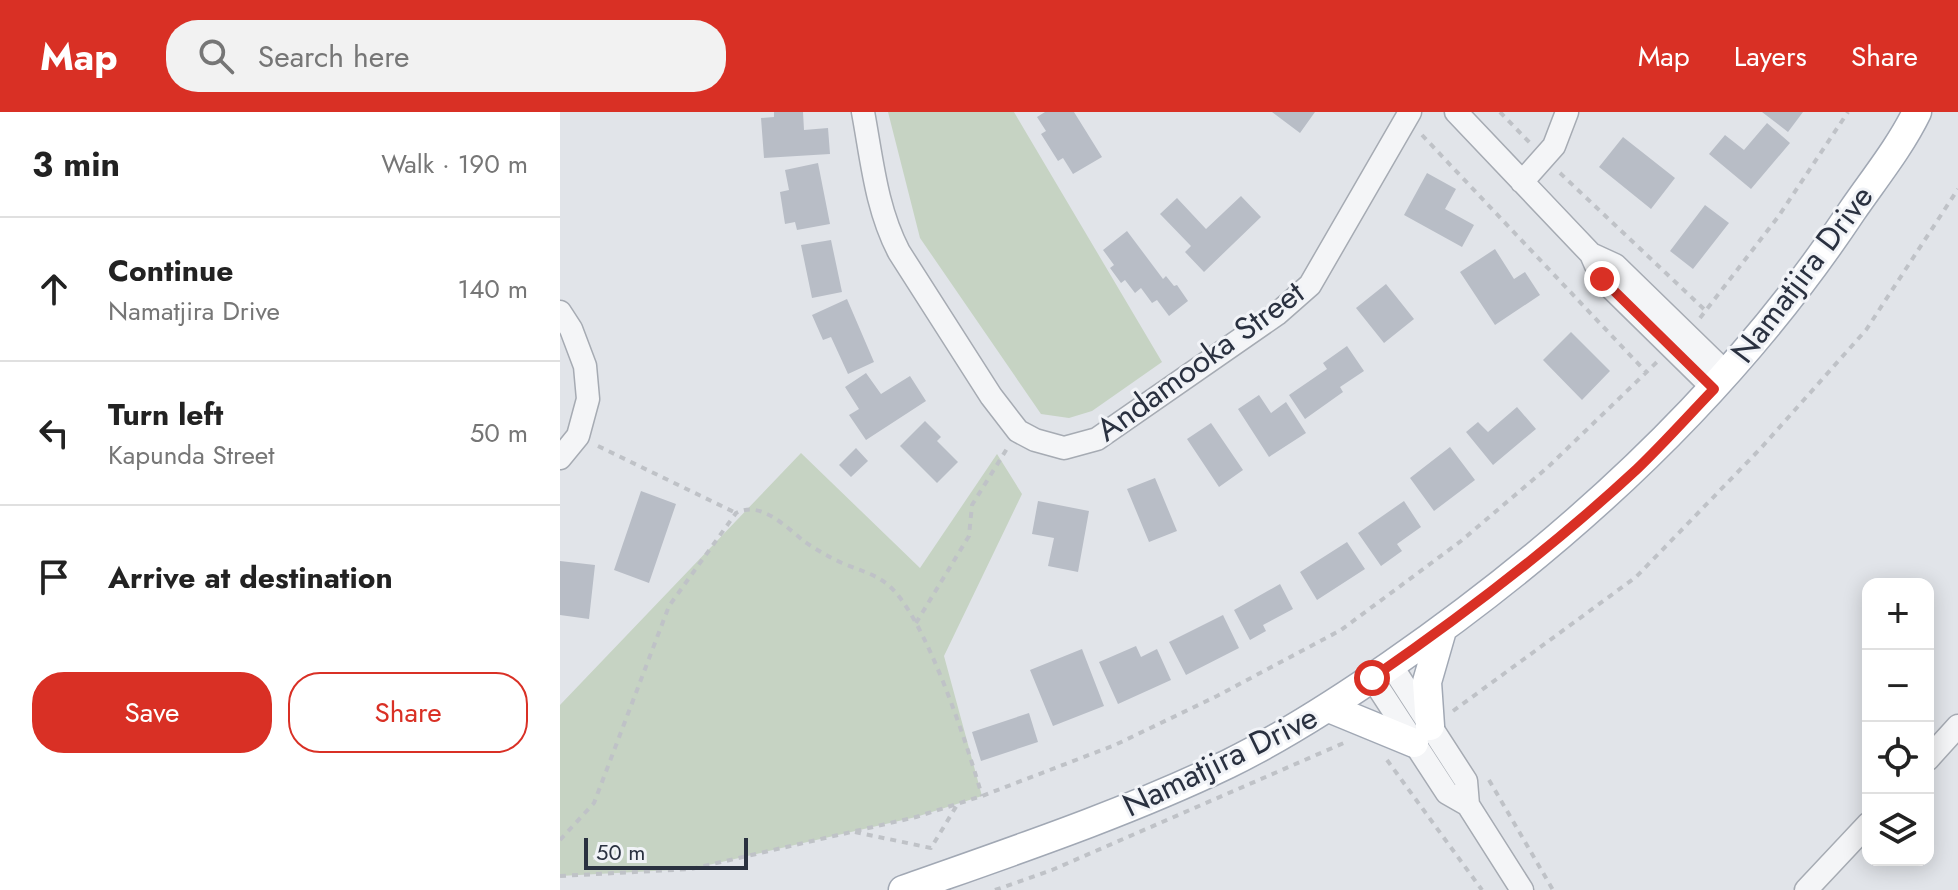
<!DOCTYPE html>
<meta charset="utf-8">
<style>
body{margin:0;font-family:Jost,sans-serif;background:#f2f2f2;color:#222}
.controls{position:absolute;right:24px;bottom:24px;display:grid;overflow:hidden;border-radius:16px;box-shadow:0 4px 20px #0003}
.controls button{width:72px;height:72px;display:grid;place-items:center;padding:0;border:0;border-bottom:2px solid #e0e0e0;background:#fff;color:#222;font:40px sans-serif}
.scale{position:absolute;left:24px;bottom:20px;width:164px;box-sizing:border-box;padding-left:8px;border:4px solid #2a3140;border-top:0;font-size:22px;line-height:28px;white-space:nowrap;color:#2a3140;-webkit-text-stroke:6px #f1f3f7;paint-order:stroke}
.stop{position:absolute;width:24px;height:24px;margin:-18px;border:6px solid #d93025;border-radius:50%;background:#fff}
.stop.end{background:#d93025;border-color:#fff;box-shadow:0 2px 8px #0008}
.list{margin:0;padding:0;list-style:none}
h2{display:flex;justify-content:space-between;align-items:center;height:104px;margin:0;padding:0 32px;font-size:34px}
h2 small{font-size:26px;font-weight:400;color:#767676}
.list li{display:grid;grid-template-columns:52px 1fr auto;gap:24px;align-items:center;box-sizing:border-box;height:144px;padding:0 32px;border-top:2px solid #e0e0e0}
.list b{display:block;font-size:30px;white-space:nowrap}
.list p{margin:0;font-size:26px;white-space:nowrap;color:#767676}
.list em{font-size:26px;font-style:normal;color:#767676}
.actions{display:flex;gap:16px;padding:24px 32px}
.actions a{flex:1;padding:18px 0;border:2px solid #d93025;border-radius:32px;text-align:center;font-size:28px;color:#d93025}
.actions .main{background:#d93025;color:#fff}
.icon{flex:none;width:44px;height:44px;fill:none;stroke:currentColor;stroke-width:2;stroke-linecap:round;stroke-linejoin:round}
.map{position:relative;flex:none;width:1398px;height:778px;overflow:hidden}
header{display:flex;align-items:center;gap:48px;box-sizing:border-box;height:112px;padding:0 40px;background:#d93025;color:#fff}
header strong{font-size:38px}
nav{display:flex;gap:44px;margin-inline-start:auto;font-size:28px}
.search{width:560px;height:72px;background:#f2f2f2;display:flex;align-items:center;gap:20px;box-sizing:border-box;padding:0 28px;border-radius:32px;color:#767676;font-size:30px}
main{display:flex}
aside{flex:1;background:#fff}
.map>svg:first-child{display:block}
.green{fill:#c6d3c3}
.building{fill:#b8bdc6}
.lines{fill:none;stroke-linecap:round;stroke-linejoin:round}
.minor-casing{stroke:#a6abb3;stroke-width:25}
.major-casing{stroke:#a1a8b4;stroke-width:31}
.path{stroke:#bfc2c7;stroke-width:4;stroke-dasharray:6 6;stroke-linecap:butt}
.minor{stroke:#f4f5f7;stroke-width:22}
.major{stroke:#fff;stroke-width:28}
.route{stroke:#d93025;stroke-width:10}
.labels{text-anchor:middle;stroke-width:6;stroke-linejoin:round;paint-order:stroke}
.street-label{font-size:32px;fill:#2a3140;stroke:#f1f3f7}
</style>
<header>
<strong>Map</strong>
<div class="search"><svg class="icon" aria-label="search" viewBox="0 0 24 24"><circle cx="10" cy="10" r="6"/><path d="M15 15l6 6"/></svg>Search here</div>
<nav><a>Map</a><a>Layers</a><a>Share</a></nav>
</header>
<main>
<aside>
<h2>3 min<small>Walk · 190 m</small></h2>
<ul class="list">
<li><svg class="icon" aria-label="ahead" viewBox="0 0 24 24"><path d="M12 20V5M6 11l6-6 6 6"/></svg><div><b>Continue</b><p>Namatjira Drive</p></div><em>140 m</em></li>
<li><svg class="icon" aria-label="left" viewBox="0 0 24 24"><path d="M17 20v-9H6M10 6l-5 5 5 5"/></svg><div><b>Turn left</b><p>Kapunda Street</p></div><em>50 m</em></li>
<li><svg class="icon" aria-label="arrive" viewBox="0 0 24 24"><path d="M6 21V4h12l-3 4 3 4H6"/></svg><div><b>Arrive at destination</b></div></li>
</ul>
<div class="actions"><a class="main">Save</a><a>Share</a></div>
</aside>
<div class="map">
<svg width="1398" height="778" viewBox="0 0 1398 778">
<rect width="100%" height="100%" fill="#e1e4e9"/>
<path class="green" d="M328,0H454L602,250L532,299L509,306L481,302L360,126Z
M241,341L360,456L437,342L462,382L384,544L422,684L356,705L131,757L0,764V593Z"/>
<path class="building" d="M214,0H243L244,18L268,16L270,42L204,46L201,6L214,5Z
M485,0H514L542,45L513,62L503,46L498,49L481,22L486,19L477,5Z
M712,0H755L740,21Z
M1202,0H1243L1228,20Z
M1207,11L1230,31L1191,77L1149,42L1165,23L1184,38Z
M1063,25L1115,66L1091,97L1039,55Z
M258,51L270,112L237,118L235,110L225,112L220,80L229,78L225,58Z
M867,61L896,77L885,97L914,113L902,135L844,103Z
M681,84L701,105L644,160L625,140L631,134L600,102L617,86L646,117Z
M1145,93L1169,111L1133,157L1110,139Z
M567,119L603,167L606,164L614,174L617,173L628,189L609,204L597,188L592,191L581,176L575,181L565,168L561,171L550,156L554,153L543,138Z
M271,128L282,180L252,186L241,133Z
M935,137L954,167L965,160L980,183L935,213L900,160Z
M826,172L854,207L824,231L796,196Z
M287,187L314,250L288,262L271,225L263,228L252,203Z
M1011,220L1050,259L1022,288L983,248Z
M787,234L804,259L780,275L783,280L745,307L729,283L767,257L763,251Z
M306,261L321,282L350,264L366,289L306,328L289,303L299,297L285,275Z
M699,283L711,301L726,290L746,321L709,345L678,297Z
M957,295L976,317L933,353L906,320L918,310L928,320Z
M365,309L381,325L377,329L398,350L377,371L340,334Z
M651,311L683,358L659,375L627,327Z
M890,335L915,368L874,399L850,366Z
M296,336L308,349L291,365L279,353Z
M595,366L617,419L589,430L567,377Z
M81,379L116,392L89,471L54,458Z
M478,389L529,399L518,460L488,454L494,426L472,422Z
M844,389L861,415L837,432L842,439L821,454L798,421Z
M787,430L805,457L757,488L740,460Z
M0,449L35,453L29,507L0,503Z
M720,472L733,497L703,513L706,519L690,528L674,498Z
M663,503L679,536L626,563L609,530Z
M576,534L581,545L597,537L611,568L558,592L539,550Z
M522,537L544,594L493,614L470,558Z
M469,601L478,630L421,649L412,620Z"/>
<g class="lines">
<defs>
<path id="minor" d="M303,0C312,48 316,96 339,140L431,284L458,319L475,328L504,336L537,327L717,202L750,173L850,0
M896,0L1031,142L1042,167L1154,277
M962,70L994,34L1007,0
M1031,142L1055,153L1167,262
M0,200L11,217L25,254L28,287L18,324L0,346
M831,553L906,669L908,693L962,778
M812,566L887,681L908,693
M1368,647L1398,614
M1246,778L1308,712"/>
<path id="major" d="M769,596L854,631
M870,614L867,570L882,518
M343,778C453,739 564,702 668,652C725,624 779,589 831,553C1010,429 1171,281 1292,99C1314,67 1340,35 1357,0"/>
</defs>
<use href="#minor" class="minor-casing"/>
<use href="#major" class="major-casing"/>
<path class="path" d="M940,0L971,32
M862,23L1086,260
M1000,61L1146,199
M1140,206L1218,105L1288,0
M38,334L176,401
M356,511L409,424L412,393L448,335
M893,599L1076,465L1201,336L1306,218L1398,77
M827,648L922,778
M929,668L993,778
M295,720L371,736L397,693
M0,728L34,691L109,494L176,401C201,388 226,415 245,430C257,438 269,445 282,451C298,458 313,461 327,472C365,502 408,635 422,684
M0,764L131,757L356,705L422,684L555,633L657,584L781,518L901,429L988,355L1098,249
M435,778L492,758L786,630"/>
<use href="#minor" class="minor"/>
<use href="#major" class="major"/>
</g>
<g class="lines">
<path class="route" d="M812,566C905,502 994,434 1077,357C1104,331 1128,304 1154,277L1042,167"/>
</g>
<g class="labels">
<g class="street-label">
<text transform="translate(1242 162) rotate(-53)" y="11">Namatjira Drive</text>
<text transform="translate(640 249) rotate(-36)" y="11">Andamooka Street</text>
<text transform="translate(660 649) rotate(-26)" y="11">Namatjira Drive</text>
</g>
</g>
</svg>
<div class="controls">
<button>+</button>
<button>−</button>
<button><svg class="icon" aria-label="locate" viewBox="0 0 24 24"><circle cx="12" cy="12" r="6"/><path d="M12 2v4M12 18v4M2 12h4M18 12h4"/></svg></button>
<button><svg class="icon" aria-label="layers" viewBox="0 0 24 24"><path d="M12 4l9 5-9 5-9-5zM3 14l9 5 9-5"/></svg></button>
</div>
<div class="scale">50 m</div>
<div class="stop" style="left:812px;top:566px"></div>
<div class="stop end" style="left:1042px;top:167px"></div>
</div>
</main>
